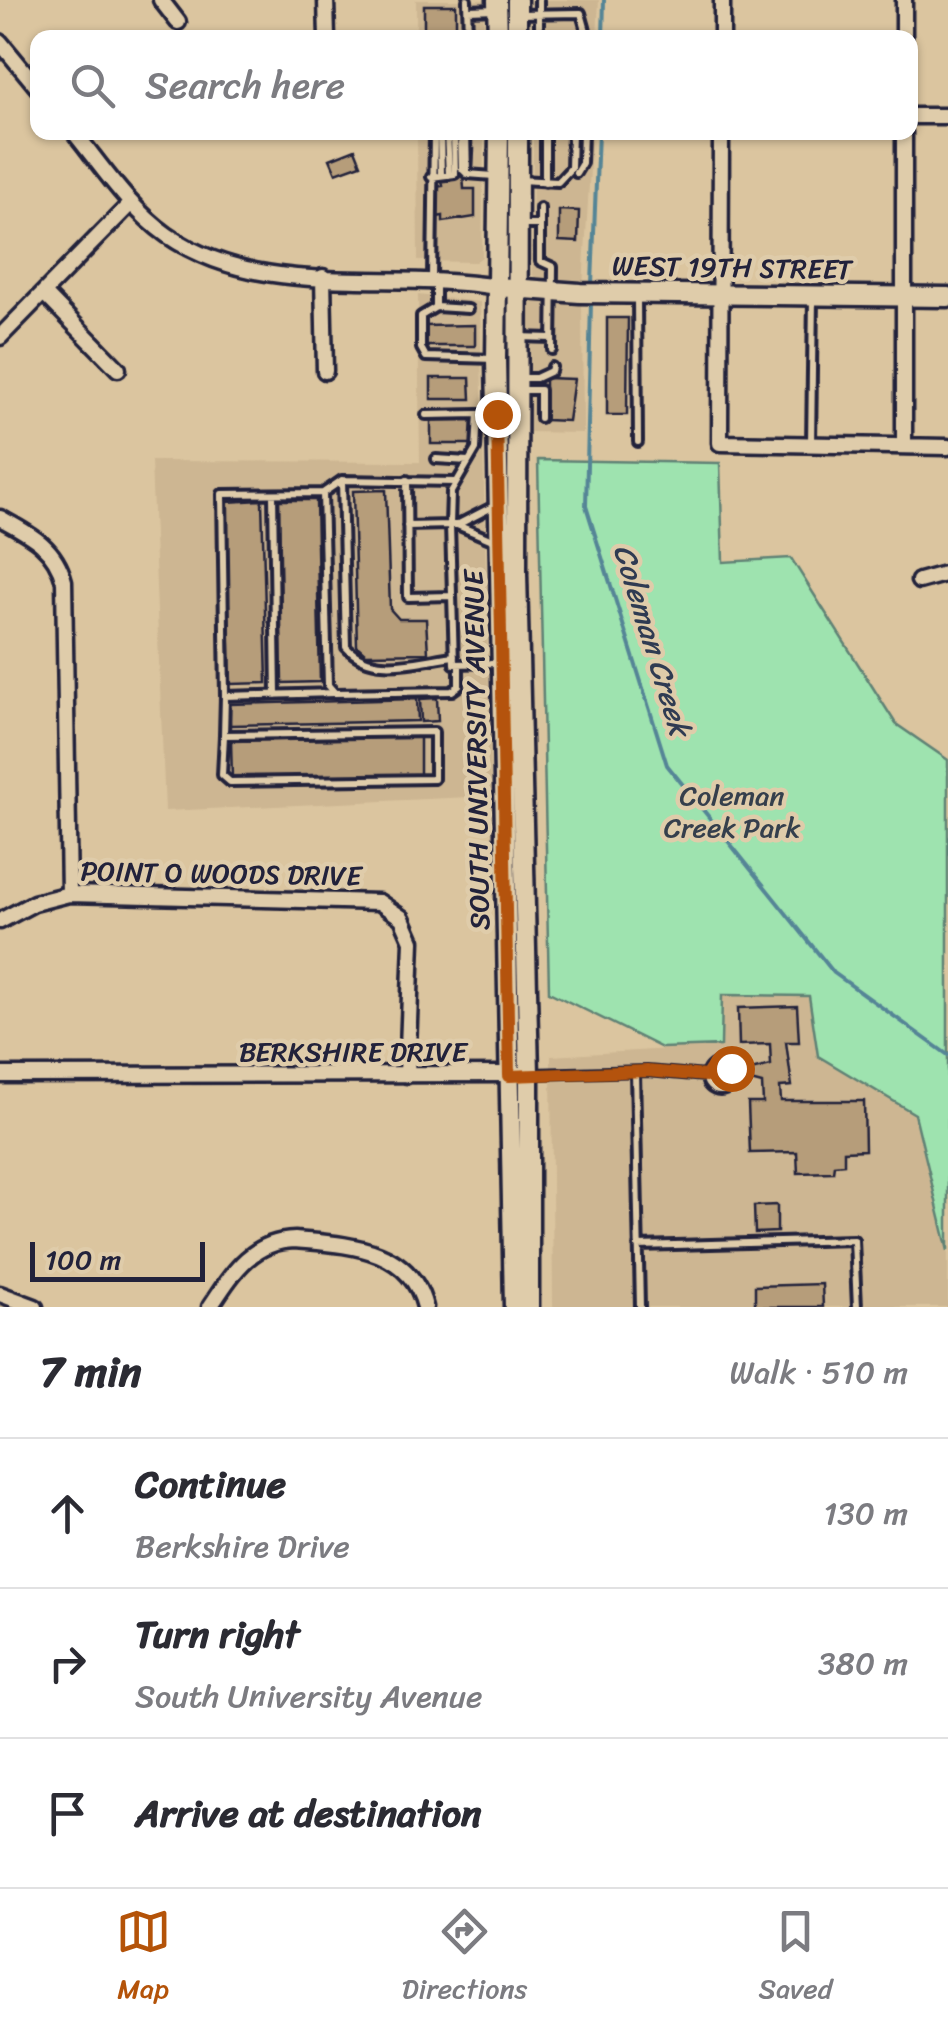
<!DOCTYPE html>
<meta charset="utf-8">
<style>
body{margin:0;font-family:Sriracha,sans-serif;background:#f7f7f7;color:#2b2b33}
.scale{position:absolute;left:30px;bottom:25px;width:175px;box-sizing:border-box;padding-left:10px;border:5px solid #22223b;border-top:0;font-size:28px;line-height:35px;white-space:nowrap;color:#22223b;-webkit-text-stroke:8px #dfccaa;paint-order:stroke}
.stop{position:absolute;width:30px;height:30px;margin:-22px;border:8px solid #b45309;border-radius:50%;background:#fff}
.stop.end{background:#b45309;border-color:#fff;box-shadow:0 2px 10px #0008}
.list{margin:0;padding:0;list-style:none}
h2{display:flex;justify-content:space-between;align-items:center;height:130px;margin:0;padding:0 40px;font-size:42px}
h2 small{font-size:32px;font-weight:400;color:#7c7c81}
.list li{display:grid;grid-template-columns:65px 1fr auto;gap:30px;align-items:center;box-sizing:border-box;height:150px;padding:0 40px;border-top:2px solid #e1e1e2}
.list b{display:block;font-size:38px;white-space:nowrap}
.list p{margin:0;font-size:32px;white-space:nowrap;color:#7c7c81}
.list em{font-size:32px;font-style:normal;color:#7c7c81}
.icon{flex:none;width:55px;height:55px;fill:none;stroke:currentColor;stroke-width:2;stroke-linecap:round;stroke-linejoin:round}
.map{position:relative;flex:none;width:948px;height:1307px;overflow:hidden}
.search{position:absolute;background:#fff;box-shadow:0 2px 8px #0004;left:30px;right:30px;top:30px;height:110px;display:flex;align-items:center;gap:25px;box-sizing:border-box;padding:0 35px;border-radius:20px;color:#7c7c81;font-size:38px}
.sheet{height:580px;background:#fff}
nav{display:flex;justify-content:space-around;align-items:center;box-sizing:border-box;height:140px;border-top:2px solid #e1e1e2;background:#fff;font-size:28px;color:#7c7c81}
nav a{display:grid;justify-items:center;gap:5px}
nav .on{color:#b45309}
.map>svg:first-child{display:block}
.built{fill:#cdb692}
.green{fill:#9ee3af;stroke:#608275;stroke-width:2.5}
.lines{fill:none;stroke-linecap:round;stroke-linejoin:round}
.stream{stroke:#558596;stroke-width:4}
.building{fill:#b69d7a;stroke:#22223b;stroke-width:2.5}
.service-casing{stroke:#22223b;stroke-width:14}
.minor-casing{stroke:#22223b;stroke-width:21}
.tertiary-casing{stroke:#22223b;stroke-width:25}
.secondary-casing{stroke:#22223b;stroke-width:25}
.service{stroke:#dfccaa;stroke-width:6}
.minor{stroke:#dfccaa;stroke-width:14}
.tertiary{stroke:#dfccaa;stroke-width:18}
.secondary{stroke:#dfccaa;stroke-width:18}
.route{stroke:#b45309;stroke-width:12}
.labels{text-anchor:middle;stroke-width:9;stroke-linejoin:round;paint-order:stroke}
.street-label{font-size:28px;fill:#22223b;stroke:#dfccaa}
.park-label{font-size:28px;fill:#353f4c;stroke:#dfccaa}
.water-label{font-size:30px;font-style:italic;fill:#2f3b52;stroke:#dfccaa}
</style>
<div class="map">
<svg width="948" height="1307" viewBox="0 0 948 1307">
<rect width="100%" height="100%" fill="#dbc59f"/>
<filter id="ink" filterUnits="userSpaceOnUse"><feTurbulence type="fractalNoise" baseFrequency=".01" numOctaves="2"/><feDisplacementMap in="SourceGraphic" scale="20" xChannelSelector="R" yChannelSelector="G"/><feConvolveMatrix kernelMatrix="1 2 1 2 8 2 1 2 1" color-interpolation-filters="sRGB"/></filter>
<g filter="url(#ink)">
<path class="built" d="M416,0H484V37L416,38Z
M531,0H599L597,37H532Z
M417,133H484L482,257L475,262L418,261Z
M533,133H592L583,287L539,282L532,274Z
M418,295L480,302L491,796L165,811L151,461L420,462Z
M529,302H582L583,433L525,432Z
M721,995L810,996L818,1056L915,1114L948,1251V1307H553L551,1056L721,1046Z"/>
<path class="green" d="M538,460L720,463L723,562L791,558L896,724L948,760V1251L915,1114L818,1056L809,996L722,995L721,1046L662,1048L549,992Z"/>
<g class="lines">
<path class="stream" d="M603,38L604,0
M592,284L598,132
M591,302L586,506L667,765L834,973L948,1055"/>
</g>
<path class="building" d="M424,5H456V38H424Z
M355,149L361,164L336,173L330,159Z
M437,149H474L473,170L463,169V173L464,189H475V217L443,222V216L437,217L435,187L443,186Z
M559,210L579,211L578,242L559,241Z
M607,318H628L627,415H607Z
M475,325V346H425L424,326Z
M431,378H470L471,399H431Z
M545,378L574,379L568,421L545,420Z
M431,420H472V444H431Z
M386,490L390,609L399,619H426L428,653L366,654L357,646L353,491Z
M262,500L267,683L231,684L226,502Z
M279,500H316L320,682L282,683Z
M437,698L438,721L421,722L420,699Z
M417,699L418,721L230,725L229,704Z
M420,737V775L232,779L231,741Z
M797,1006L799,1042H786L792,1086L780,1087L781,1101H864L865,1150L844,1151V1164L834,1165L833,1172L798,1173L797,1152L750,1153L748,1103H763L762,1084L743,1079V1072L771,1065L770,1044L739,1045L738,1008Z
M777,1205V1232L755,1233L754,1206Z
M822,1284L823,1307H755V1286Z"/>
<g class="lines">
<defs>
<path id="service" d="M467,0L468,38
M539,0V38
M468,10L496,9
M518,14L581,13L588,38
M440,132L441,175
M447,132L449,175
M461,132L462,169L467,174
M466,132L467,174L494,176
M545,132V182
M576,173L582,163L583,132
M431,177L455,174L454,132
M519,180L558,182L571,168L572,132
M520,225H540V261L553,267L552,350
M540,225V208
M432,279L434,132
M436,280V307L468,309
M637,298L638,442
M436,307L421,316V348L426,357L495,359
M518,337L552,338
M519,378H536L551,371L552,367
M518,390H540V418
M426,415L478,414
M811,444L813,297
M436,459L468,461
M342,480L346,647C373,677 419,660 454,656
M407,480L408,597L452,596
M455,482L342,480L323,493L328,685L335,693L452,691L459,686V664
M323,493L222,494L225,696L335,693
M273,494L276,695
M494,506L457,525L497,542
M457,525H450L454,664L500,663
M407,526L450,525L451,492L476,449L478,414H496
M224,735L222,775L230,782L434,779V732L224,735L225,696
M706 1077a14 14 0 1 1 28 0a14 14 0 1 1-28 0Z
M635,1072L640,1307
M530,1074L647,1071L706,1076
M638,1246L854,1240L857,1307"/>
<path id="minor" d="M161,0L178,22
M326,0L327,38
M904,0V38
M722,38V0
M0,42L38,88
M910,116H948
M74,132C103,168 129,208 167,235C262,301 389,269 497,287
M721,132L720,443L948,447
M904,132V446
M323,277L325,371
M44,293L118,369
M0,337L131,203
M0,518C29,534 55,546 64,581L69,894
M919,581L948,573
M0,921L34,903L69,894L379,902L402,918L412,941L407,1075
M0,1075L529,1074
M0,1294L35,1307
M210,1307C232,1274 251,1241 295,1240C347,1245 410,1246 425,1307"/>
<path id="tertiary" d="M497,287L580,293L948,297"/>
<path id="secondary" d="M497,0L498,38
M517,0V38
M499,132L496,359L514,1307
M518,132L517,573L529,1074V1307"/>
</defs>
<use href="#service" class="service-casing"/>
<use href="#minor" class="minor-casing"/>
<use href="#tertiary" class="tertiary-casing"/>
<use href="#secondary" class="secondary-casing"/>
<use href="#service" class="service"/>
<use href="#minor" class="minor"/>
<use href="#tertiary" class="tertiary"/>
<use href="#secondary" class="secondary"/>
</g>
</g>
<g class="lines" filter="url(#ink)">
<path class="route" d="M497,414L509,1076L647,1071L706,1076L714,1064L731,1068"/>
</g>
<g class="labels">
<g class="street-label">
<text transform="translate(732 267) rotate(1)" y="10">WEST 19TH STREET</text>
<text transform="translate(476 750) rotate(-91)" y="10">SOUTH UNIVERSITY AVENUE</text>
<text transform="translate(221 873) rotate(1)" y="10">POINT O WOODS DRIVE</text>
<text x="353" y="1061">BERKSHIRE DRIVE</text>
</g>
<g class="park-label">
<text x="732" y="805">Coleman<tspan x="732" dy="32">Creek Park</tspan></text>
</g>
<g class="water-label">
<text transform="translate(652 640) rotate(73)" y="10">Coleman Creek</text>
</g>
</g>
</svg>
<div class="scale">100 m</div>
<div class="stop" style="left:731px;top:1068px"></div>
<div class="stop end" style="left:497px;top:414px"></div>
<div class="search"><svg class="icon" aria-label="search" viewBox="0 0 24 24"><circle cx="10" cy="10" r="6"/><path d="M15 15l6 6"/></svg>Search here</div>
</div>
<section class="sheet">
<h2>7 min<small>Walk · 510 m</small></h2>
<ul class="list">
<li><svg class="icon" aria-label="ahead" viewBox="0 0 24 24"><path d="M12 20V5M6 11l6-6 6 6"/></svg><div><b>Continue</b><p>Berkshire Drive</p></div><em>130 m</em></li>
<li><svg class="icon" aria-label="right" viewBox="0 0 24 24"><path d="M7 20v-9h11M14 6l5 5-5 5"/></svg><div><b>Turn right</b><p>South University Avenue</p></div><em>380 m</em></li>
<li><svg class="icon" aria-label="arrive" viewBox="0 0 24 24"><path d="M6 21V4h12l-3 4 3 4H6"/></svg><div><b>Arrive at destination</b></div></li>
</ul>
</section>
<nav>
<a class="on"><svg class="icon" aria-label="map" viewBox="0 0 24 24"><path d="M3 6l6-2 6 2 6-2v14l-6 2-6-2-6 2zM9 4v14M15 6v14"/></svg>Map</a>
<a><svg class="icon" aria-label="directions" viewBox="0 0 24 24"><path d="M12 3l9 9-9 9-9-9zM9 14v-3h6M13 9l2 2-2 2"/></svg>Directions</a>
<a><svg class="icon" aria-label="saved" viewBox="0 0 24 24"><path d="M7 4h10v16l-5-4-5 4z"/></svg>Saved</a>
</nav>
